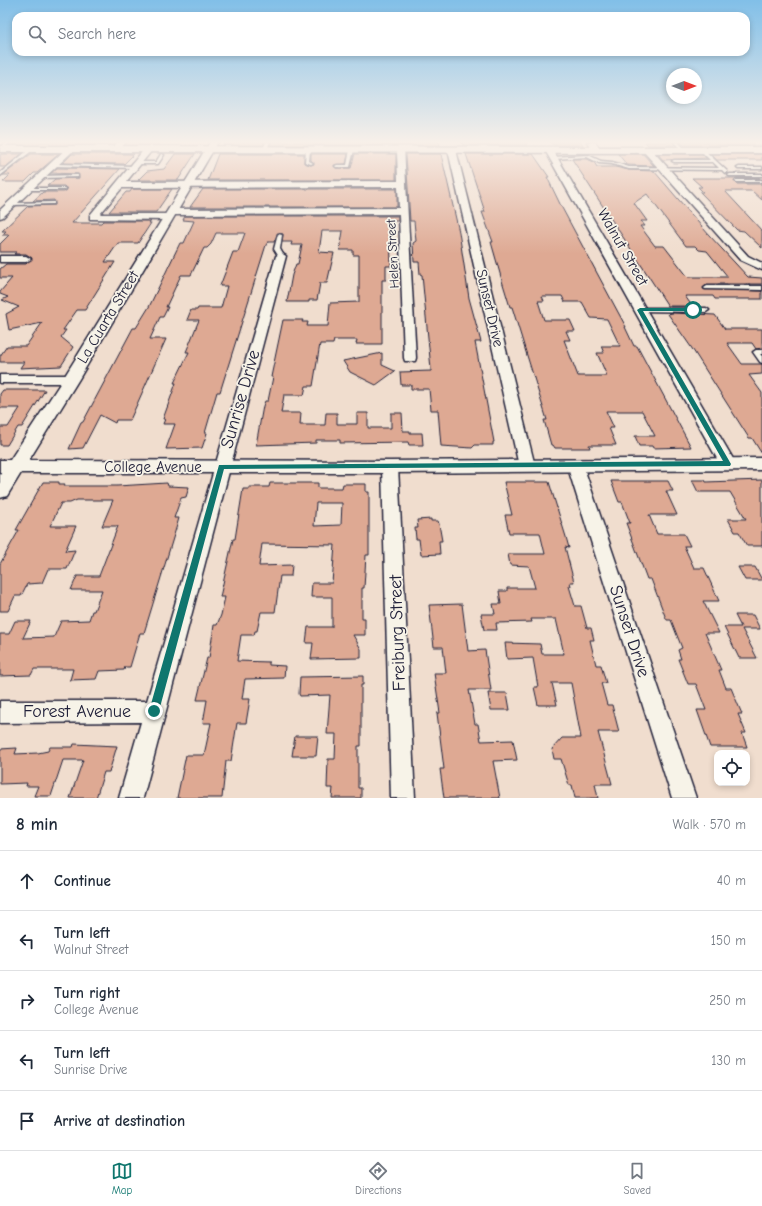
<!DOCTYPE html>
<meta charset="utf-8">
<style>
body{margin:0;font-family:"Comic Neue",sans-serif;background:#f2f2f3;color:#1f2937}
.controls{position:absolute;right:12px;bottom:12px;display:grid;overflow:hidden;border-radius:8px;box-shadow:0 2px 6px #0003}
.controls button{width:36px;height:36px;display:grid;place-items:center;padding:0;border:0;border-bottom:1px solid #e0e1e3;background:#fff;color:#1f2937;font:20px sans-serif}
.compass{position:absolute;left:666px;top:68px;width:36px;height:36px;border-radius:50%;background:#fff;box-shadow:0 2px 6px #0003;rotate:90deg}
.stop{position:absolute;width:12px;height:12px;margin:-9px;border:3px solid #0f766e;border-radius:50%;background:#fff}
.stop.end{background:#0f766e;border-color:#fff;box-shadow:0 1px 4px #0008}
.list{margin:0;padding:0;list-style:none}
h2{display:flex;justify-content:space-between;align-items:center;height:52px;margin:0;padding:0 16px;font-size:17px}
h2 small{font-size:13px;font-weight:400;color:#747a83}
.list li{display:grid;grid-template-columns:26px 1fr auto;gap:12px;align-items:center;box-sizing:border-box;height:60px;padding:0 16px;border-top:1px solid #e0e1e3}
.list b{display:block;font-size:15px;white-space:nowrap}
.list p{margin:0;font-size:13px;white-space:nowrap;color:#747a83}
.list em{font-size:13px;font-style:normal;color:#747a83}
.icon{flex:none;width:22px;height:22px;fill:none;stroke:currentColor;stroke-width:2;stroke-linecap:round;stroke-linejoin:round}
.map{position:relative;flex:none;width:762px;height:798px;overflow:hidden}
.search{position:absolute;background:#fff;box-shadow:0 2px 6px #0003;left:12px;right:12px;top:12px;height:44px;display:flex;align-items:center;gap:10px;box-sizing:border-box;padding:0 14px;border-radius:12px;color:#747a83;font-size:15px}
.sheet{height:352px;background:#fff}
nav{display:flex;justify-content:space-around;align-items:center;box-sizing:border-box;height:56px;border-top:1px solid #e0e1e3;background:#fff;font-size:11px;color:#747a83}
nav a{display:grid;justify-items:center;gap:2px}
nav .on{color:#0f766e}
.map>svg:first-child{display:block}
.built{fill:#ebcdbc}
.building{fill:#dea993;stroke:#22223b;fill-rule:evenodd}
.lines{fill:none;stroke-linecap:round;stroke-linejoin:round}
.service-casing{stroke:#22223b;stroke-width:3}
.minor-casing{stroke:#22223b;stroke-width:3}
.tertiary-casing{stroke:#22223b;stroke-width:3}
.secondary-casing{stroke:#22223b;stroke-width:3}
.service{fill:#f7f3e8;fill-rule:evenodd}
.minor{fill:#f7f3e8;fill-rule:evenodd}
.tertiary{fill:#f7f3e8;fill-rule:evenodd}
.secondary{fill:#f7f3e8;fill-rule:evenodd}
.route{fill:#0f766e}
.labels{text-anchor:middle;stroke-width:3.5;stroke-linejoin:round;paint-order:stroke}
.far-street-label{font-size:13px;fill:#22223b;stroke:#f7f3e8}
.street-label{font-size:15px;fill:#22223b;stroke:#f7f3e8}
.near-street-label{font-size:18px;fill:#22223b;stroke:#f7f3e8}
</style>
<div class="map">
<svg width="762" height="798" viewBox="0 0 762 798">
<rect width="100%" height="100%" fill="#f0ddce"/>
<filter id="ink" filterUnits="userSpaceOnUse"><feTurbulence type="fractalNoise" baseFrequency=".025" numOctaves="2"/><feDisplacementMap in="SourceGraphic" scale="8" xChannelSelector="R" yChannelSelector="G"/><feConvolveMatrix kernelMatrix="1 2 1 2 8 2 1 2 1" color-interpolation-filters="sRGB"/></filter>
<g filter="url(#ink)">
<path class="built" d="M127,142H206L201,146H126L124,145Z"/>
<path class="building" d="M17,142H116L113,145H13Z
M127,142H160V143L156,145H126Z
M225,142H264L263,145H223Z
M271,142H439L440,145H270Z
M462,142H525L527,145H463Z
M550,142H581L583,145H554Z
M645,142H673L675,145H648Z
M680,142H750L754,145H684Z
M2,154H22L6,167H0V155Z
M31,154H59L37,173H34L25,182H3L10,175H3Z
M72,154H134L124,164L63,163Z
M175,154H195L178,180H138L147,171L164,169Z
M218,154H304V163L311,165L314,164L311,160V154H348L346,164L334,165L336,168H351L355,154H396V180H208Z
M406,154H441L459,232L469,298L481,342H475L494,442H493V445H475L472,448L441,446L438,410H431L429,389H411V385H401L400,372L431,371V369L422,275L420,274L419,262H414L413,243L416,241L414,221H410Z
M466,154H533L549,177H547L561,206L626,327H625L634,346H637L691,447L653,448L652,446H639L635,436H655L642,411H606L614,428H609L616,445H589L590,448H555L553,445H551L544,420H547L512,307H510L503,284L491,242H493L482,212H485ZM542,296H562L565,302H582L591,318L607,319L620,346H601L604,353H597L607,376H578L564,340H570L566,331H575L570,320H544L538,301H544Z
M618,154H643L654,166L627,165Z
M658,154H702L706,158L663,160Z
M711,154H762V160H717Z
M572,159H587L594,162L597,167H615L629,170L654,171L709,235L748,277L762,278V284H707L703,289L762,291V299H715L713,296H685L692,306H668ZM647,194L686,246H695L699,250L707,251L728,277H688L664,246H655L640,226H645L641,221H647L634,203Z
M57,168L120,169L72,223H101L103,221H151L149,223H151L138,243H118L105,262H115L85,310H77L63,330H66L61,337L73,347L61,366L20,368L24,362H0V356L7,346H26L42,323L9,330L6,314L19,307L2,300L8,297L0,294V292L12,278H0V269L6,264H26L32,258L26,254H14L17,252H0V244L9,235H2L6,231H2L28,206L55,205L54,200L33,201L43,192H64L67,190L64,186H47L55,179L79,178L78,174L51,173Z
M692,178H760H736L734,181L737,184H762V200L752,191H725L762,231V248L744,231L737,230L700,192H703L698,187H702Z
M132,189H172L156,212H109L126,192H130Z
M203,189H397V207H190Z
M185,216H398V221H390L391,266H386V280H382V344H356L357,340H334L333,344H320L313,386H306L304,395H284L281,413H301L300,425H325L326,413H337V424H357V413H368V428H391V413H402L403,431H410V433H422L423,445H409L408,442L340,443V440H316V443L256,445L263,406L265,401H268L273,377H271L283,320H303L302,322H308L307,326H328L330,303L359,302V255H353V250H340L343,231H322L319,252L334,253L327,283H320L317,300H309V302H287L292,275L296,264H298L302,245H291L292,242H282L283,234L278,233L274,242H268L266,245L220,392H217L205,433H207L202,448L166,449L175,424H163L165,419H163L176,383H174L189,352H186L199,320H187L191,310H197L198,308H221L227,286H220L233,252H238L245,233H216L211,244L207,248H204L191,275H181L166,307H168L163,317H160L150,339H166L130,420H116L115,423L100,415L83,448L69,449L81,423L83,422L133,328H136L149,307L180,243H184L194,221L183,220Z
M672,313L715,315L725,329H762V348L756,349L752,343H727L742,364H762V374L749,375L762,393V454L752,438H749L691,347L668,314Z
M382,353V365L395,371L376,385L350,372L343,361Z
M3,390H45L22,427H18L7,445H0V427H8L20,408H0V394Z
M692,480H705L706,482L762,480V546H747L739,532H735L728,519H746L730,492H698Z
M611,481H668L673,491H666L677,515H649L657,534H684L690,546H684L694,568H704L719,601H703L719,633H705L721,670H719L726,688H731L742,714H738L746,733H742L747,747H710L697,710H706L696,684H688L678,659H681L678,650L682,648L671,620H667L665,616L651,579H647L626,523H630L622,502H619Z
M43,482H59V484H65L64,486H117L167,483L168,486L189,487L186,497L181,498L174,518H179L177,525L144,633H140L130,667H125L124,670L99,671L96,679L70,680L73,669H34L31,675L0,676V634H9L15,621H31L23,638L54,637L61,621L89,620L92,611H94L102,590H71L77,576H99L118,526H102L113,500H77L70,503H61L50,526H76L65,551L75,550L67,569H48L42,583L27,584L21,596H15L8,611H0V564L19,530H16Z
M504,482H549L566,537L569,548L565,547L574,582H570L571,586H569L575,606H581L587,628H591L594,640H590L596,665H601L606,683H601L607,705H612L619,732H598L612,784H595L598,798H575L572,785H569L561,759H554L552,749L562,738H581L571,683H552L557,705H538L534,687H538L533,658L507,659L505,643L540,644L542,654H564L556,619H531L532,622L496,623L497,630H484L481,614H495L493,604H501L499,591H507V588H535L529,566L510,565L508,554H545L540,533H509L505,515H512Z
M270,483H318V488H342L343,484H366V492H369V555H366L364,588H362V618H365V635H353L361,649V658L311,659L313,643H306L308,627H332V597H311L312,583H332L335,545L262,544L259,566L292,565L291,576H280L275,612H261L257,631H255L254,635H241L237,661L269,662V665L285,666L284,678L245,679L242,699H250L246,723H237L231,761H226L222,798H177L186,755H204L211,723H203L207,700H197L207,658H209L214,625H217L221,615L225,597H220L233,539H235L243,489H249V487H269ZM316,503H342L341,525L314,526Z
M431,519V521H438L439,524L442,541H439L440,554L421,555L419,539H416L415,528H418L417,520Z
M738,567H755L762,580H745Z
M462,604L468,651L485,650L491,690H469L475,724H478L481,741L513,740L517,760L493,761L500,798H444L440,769H444L437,713H440L434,673H446L443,647H434L429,605Z
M735,615H753L760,629H742L757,658H739L724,627H741Z
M363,676V685H361V746H358V788H361V798H332L333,788H327L328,759H335L336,734H327L330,695L300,696L299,694L300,677Z
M488,693H507L510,710H491Z
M295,736H318L316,756H292Z
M74,744L117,746L109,772H104L96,798H70L83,760H63L51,796H34L38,786H26L27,783L0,784V749L17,748L15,754L38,753L48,751L50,747H73Z"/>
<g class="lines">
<defs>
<path id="service" d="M8,142H12L0,150V147Z
M266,142H270L267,149L265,150L263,149Z
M674,142H678L685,149V151H683Z
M31,148L34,149L0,176V173Z
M308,149L310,150L309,161L313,163L311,164L305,162L306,150Z
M352,149L354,150L350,167H336L335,166L337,165H347L350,150Z
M701,149H703L727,171V173H725L722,170L629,169L612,164L599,163L587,157L553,159L551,158L553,157L588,155L601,161L612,162L629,167L719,168L713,162H674L672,161L674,160H710L701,151Z
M161,154L164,155L158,164H138L136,163L138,162H156Z
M54,164L135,166L137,167L135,168L53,166V164Z
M739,167H762V169H738L737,168Z
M730,174H762V176H729L728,175Z
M77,175H78V177L41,178L39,177L41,176Z
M736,180H762V182H737L735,181Z
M25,188H64L66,189L64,190H25Z
M54,202V204H52L12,205L10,204L12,203Z
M278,234L282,235L280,249L284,256L281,258L279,257L274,249Z
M707,286H762V290L705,289L704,288Z
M640,308H706L709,310L706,312L638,311V309Z
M756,350H762V354H760L762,356V363L760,362L753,352Z"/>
<path id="minor" d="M118,142H126L118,151H112L111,149Z
M587,142H595L601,150L594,152Z
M68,147L75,149L3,217L0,218V210Z
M146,147L153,149L126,182L398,181L397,150L404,148L416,358L415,361H405L404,358L399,214L172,215L167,212L172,209L399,208L398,187L122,188L100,214H168L173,217L168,220L90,219V215Z
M449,148L456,150L535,466L533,470L527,471L521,470L519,466L448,150Z
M546,148L553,150L736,464L734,468L728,469L722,468L720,464L545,150Z
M644,148H650L748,256L762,263V270L740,260L644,152Z
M281,253L286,256L143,798H119L141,722L0,723V701H147L276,256Z
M0,256H26L31,259L26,262H0Z
M0,375H71L76,376L78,379L76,382L71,383H0Z
M575,460L581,461L583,465L696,798H672L567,465L569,461Z
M390,462L396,463L398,467L415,798H391L382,467L384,463Z"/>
<path id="tertiary" d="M210,142H218L79,379L29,460L390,461L762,458V470L390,473H21L7,496L0,498V475L2,472H0V460H10L63,379Z"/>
<path id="secondary" d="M0,146L762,147V153L0,152Z"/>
</defs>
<use href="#service" class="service-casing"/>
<use href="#minor" class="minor-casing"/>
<use href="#tertiary" class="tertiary-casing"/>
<use href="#secondary" class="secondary-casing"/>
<use href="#service" class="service"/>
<use href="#minor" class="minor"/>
<use href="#tertiary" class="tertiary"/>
<use href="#secondary" class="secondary"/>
</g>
</g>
<linearGradient id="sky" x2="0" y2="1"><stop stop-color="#81bfe8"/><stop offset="0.56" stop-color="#f8f0e9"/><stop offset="1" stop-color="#f8f0e9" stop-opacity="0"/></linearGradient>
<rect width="762" height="254" fill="url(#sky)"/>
<path class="route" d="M640,308H693L696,310L693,311H643L731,464L730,466L224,469L159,711L157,714L154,716L150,714L149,711L219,465L723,461L637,310Z"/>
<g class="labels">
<g class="far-street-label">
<text transform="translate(392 254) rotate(-93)" y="5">Helen Street</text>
</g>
<g class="street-label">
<text transform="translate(623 247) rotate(60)" y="5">Walnut Street</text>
<text transform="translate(490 308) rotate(77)" y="5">Sunset Drive</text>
<text transform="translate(108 317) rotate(-59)" y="5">La Cuarta Street</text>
<text x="153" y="472">College Avenue</text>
</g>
<g class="near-street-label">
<text transform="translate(240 399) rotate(-74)" y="6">Sunrise Drive</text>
<text transform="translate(630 631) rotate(72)" y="6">Sunset Drive</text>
<text transform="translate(397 633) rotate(-92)" y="6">Freiburg Street</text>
<text x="77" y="717">Forest Avenue</text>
</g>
</g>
</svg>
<div class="controls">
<button><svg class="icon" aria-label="locate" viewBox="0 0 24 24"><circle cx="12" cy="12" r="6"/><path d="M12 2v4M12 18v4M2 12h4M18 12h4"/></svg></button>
</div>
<svg class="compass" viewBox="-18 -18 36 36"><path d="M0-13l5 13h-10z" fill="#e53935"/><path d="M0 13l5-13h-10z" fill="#747a83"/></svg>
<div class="stop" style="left:693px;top:310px"></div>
<div class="stop end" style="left:154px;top:711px"></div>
<div class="search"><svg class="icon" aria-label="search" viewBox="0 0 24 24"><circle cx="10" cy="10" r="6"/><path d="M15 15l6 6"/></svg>Search here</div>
</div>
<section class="sheet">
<h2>8 min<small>Walk · 570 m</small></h2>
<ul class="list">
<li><svg class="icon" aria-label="ahead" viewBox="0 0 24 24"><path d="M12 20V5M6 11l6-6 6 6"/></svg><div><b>Continue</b></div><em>40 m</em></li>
<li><svg class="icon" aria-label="left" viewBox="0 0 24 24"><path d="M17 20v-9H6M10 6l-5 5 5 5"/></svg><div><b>Turn left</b><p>Walnut Street</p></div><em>150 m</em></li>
<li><svg class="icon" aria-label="right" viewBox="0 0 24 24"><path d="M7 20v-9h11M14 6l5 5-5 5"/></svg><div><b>Turn right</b><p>College Avenue</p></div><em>250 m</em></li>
<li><svg class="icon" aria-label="left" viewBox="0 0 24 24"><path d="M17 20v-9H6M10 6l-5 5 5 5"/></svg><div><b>Turn left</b><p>Sunrise Drive</p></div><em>130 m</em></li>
<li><svg class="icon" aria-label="arrive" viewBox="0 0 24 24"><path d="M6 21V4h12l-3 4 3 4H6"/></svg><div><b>Arrive at destination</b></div></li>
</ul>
</section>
<nav>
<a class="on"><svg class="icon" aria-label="map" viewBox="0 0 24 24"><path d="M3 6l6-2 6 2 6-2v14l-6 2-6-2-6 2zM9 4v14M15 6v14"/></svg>Map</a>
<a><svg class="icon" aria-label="directions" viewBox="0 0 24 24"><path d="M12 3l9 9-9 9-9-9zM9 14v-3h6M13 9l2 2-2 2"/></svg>Directions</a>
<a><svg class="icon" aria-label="saved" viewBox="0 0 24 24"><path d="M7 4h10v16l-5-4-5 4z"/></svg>Saved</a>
</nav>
